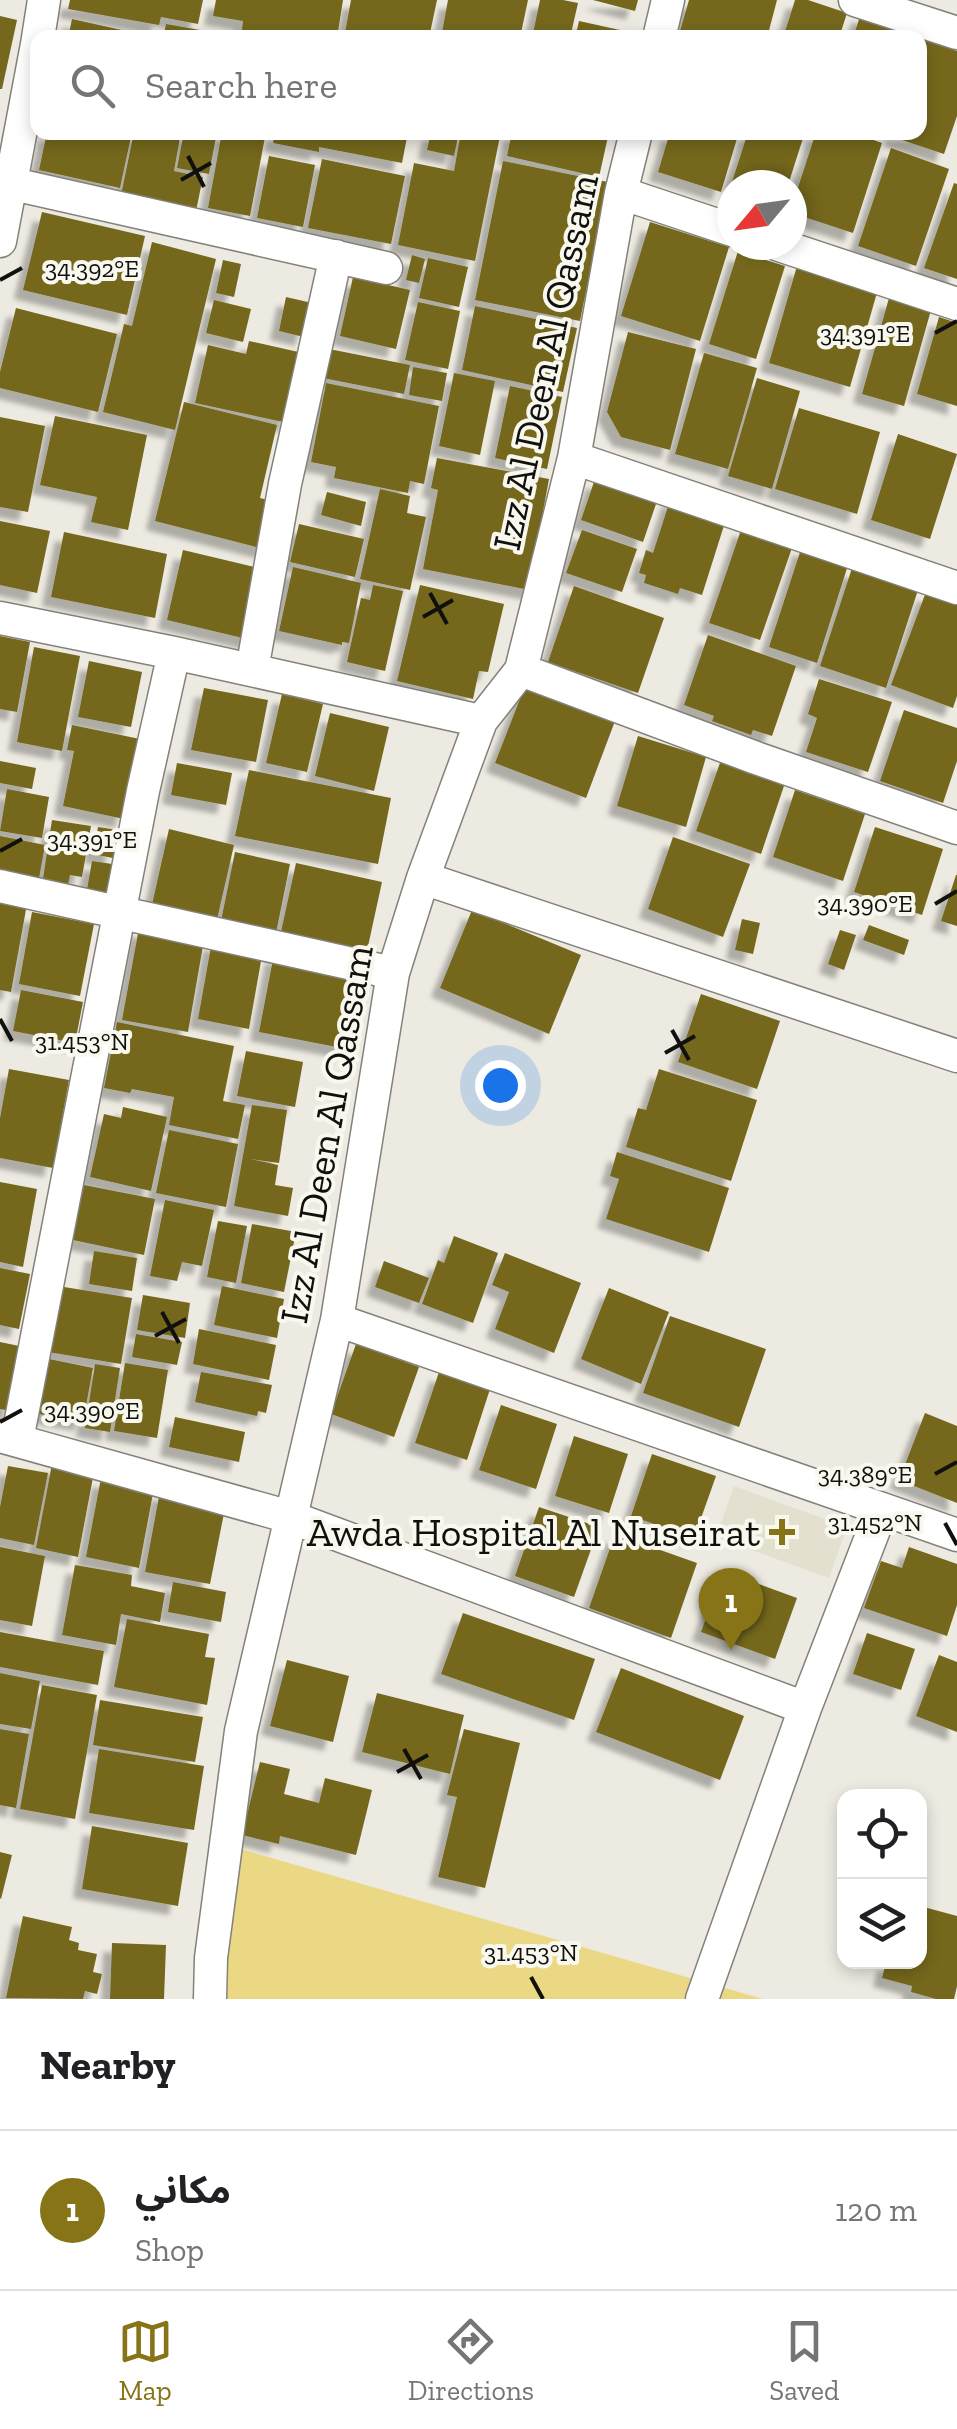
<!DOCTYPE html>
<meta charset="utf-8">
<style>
body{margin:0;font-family:"Zilla Slab","Noto Sans Arabic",serif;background:#f6f6f6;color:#202124}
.controls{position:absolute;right:30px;bottom:30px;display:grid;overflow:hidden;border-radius:20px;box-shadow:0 5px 15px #0003}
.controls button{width:90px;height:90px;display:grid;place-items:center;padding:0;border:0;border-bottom:2px solid #e0e0e0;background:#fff;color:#202124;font:50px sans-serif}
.compass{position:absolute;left:717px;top:170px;width:90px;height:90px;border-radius:50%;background:#fff;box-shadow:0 5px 15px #0003;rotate:241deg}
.you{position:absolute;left:500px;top:1085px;width:35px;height:35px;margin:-25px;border:8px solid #fff;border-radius:50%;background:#1a73e8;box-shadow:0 0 0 15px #1a73e833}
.badge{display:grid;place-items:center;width:65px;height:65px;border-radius:50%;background:#867417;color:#fff;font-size:32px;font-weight:700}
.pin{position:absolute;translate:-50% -82px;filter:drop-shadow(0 2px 5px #0008)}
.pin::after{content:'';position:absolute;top:52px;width:35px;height:30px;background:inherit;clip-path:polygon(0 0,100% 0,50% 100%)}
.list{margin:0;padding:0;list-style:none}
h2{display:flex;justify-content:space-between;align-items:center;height:130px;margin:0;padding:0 40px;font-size:42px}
h2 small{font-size:32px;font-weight:400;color:#757577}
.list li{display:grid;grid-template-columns:65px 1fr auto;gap:30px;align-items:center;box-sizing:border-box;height:160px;padding:0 40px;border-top:2px solid #e0e0e0}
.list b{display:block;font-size:38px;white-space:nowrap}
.list p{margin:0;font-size:32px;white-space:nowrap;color:#757577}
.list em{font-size:32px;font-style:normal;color:#757577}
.icon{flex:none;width:55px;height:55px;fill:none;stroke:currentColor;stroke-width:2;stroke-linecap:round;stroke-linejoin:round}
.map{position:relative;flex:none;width:957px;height:1999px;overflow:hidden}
.search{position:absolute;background:#fff;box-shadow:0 5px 15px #0003;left:30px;right:30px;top:30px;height:110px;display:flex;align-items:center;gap:25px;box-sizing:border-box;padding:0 35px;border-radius:20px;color:#757577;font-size:38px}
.sheet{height:290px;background:#fff}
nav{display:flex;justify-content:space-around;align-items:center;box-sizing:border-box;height:140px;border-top:2px solid #e0e0e0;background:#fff;font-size:28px;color:#757577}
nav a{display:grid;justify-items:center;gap:5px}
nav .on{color:#867417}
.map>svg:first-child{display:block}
.built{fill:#e4e0d0}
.green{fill:#ead884}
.building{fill:#75671f;filter:url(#shadow)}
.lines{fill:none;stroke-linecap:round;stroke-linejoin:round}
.minor-casing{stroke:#838179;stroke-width:35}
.minor{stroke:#fff;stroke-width:32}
.ticks{fill:none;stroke:#11100d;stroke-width:4}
.poi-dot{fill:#867417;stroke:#f9f8ef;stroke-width:4}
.labels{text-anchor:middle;stroke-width:8;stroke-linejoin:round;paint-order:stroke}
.street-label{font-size:40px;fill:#11100d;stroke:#f9f8ef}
.poi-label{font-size:40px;fill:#11100d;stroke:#f9f8ef;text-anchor:end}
.ticks-label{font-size:25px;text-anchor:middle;fill:#11100d;stroke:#f9f8ef;stroke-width:8;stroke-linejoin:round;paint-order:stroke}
</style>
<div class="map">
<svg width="957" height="1999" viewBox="0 0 957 1999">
<defs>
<filter id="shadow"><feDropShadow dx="-9" dy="9" stdDeviation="2.5" flood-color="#0004"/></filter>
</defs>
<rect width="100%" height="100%" fill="#eceae1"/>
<path class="built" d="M734,1486L847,1527L829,1578L716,1537Z"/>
<path class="green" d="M223,1844L763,1999H209Z"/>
<path class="building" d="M70,0H203L198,24L161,17L159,25L68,9Z
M216,0H343L337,38H241L243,21L213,16Z
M351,0H437L429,38H344Z
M448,0H528L520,38H441Z
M540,0H563L578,3L570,38H532Z
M593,0H638L635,11Z
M689,0H777L767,38H678Z
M795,0H808L847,13L839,38H783Z
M861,13L918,33L917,38H853Z
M0,16L17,20L2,89H0Z
M72,19L149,36V38H68Z
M579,21L629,32L627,38H575Z
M166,24L200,30L198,38H163Z
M925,40L957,51V116L944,154L893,137L894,132H920V58Z
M47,132H132L120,188L39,170Z
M134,132H181L174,171L203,177L196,211L121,195Z
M184,132H217L209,174L177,168Z
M222,132H266L250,216L208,208Z
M275,132H408L402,163L319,147V152L273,143Z
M431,132H459L454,156L427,150Z
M461,132H481L500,136L475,261L398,245L414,163L454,171Z
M512,132H609L599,177L507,156Z
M670,132H739L721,192L658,172Z
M748,132H805L788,185H731Z
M816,132H851L882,143L853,233L792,213V206Z
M891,148L949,169L916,266L858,246Z
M269,156L315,165L303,227L257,218Z
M322,159L405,176L391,244L308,228Z
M503,161L608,182L580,321L475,300Z
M954,183L957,184V279L924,268Z
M42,212L145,236L127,315L23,290Z
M650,222L729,247L700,341L621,316Z
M152,242L216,259L175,430L103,412L124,324L132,326Z
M738,251L785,266L756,359L709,344Z
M412,255L425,259L419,283L406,280Z
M428,258L468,267L459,307L419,298Z
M223,260L241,264L234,297L216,293Z
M797,266L878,289L850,387L769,363Z
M353,277L410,290L396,349L340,336Z
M286,297L312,303L304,337L279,331Z
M889,298L931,310L904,406L862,394Z
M214,300L251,309L243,342L206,333Z
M418,302L460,311L448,369L405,360Z
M475,306L577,328L563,392L462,370Z
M16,308L117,334L98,412L0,388V372Z
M939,317L957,323V406L917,394Z
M628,332L696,349L670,450L621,437L607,412Z
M249,341L303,353L288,423L195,403L208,345L246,354Z
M329,349L410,365L404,394L323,378Z
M704,353L757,368L728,469L675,454Z
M413,367L447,373L442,401L409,395Z
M454,373L495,381L480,455L439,446Z
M757,378L800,391L772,489L728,476Z
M326,383L439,406L424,484L410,481L408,493L334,478L336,467L311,462Z
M510,386L562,397L547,469L495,458Z
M184,402L277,425L260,498L280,503L268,550L155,521Z
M799,408L880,432L857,514L775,489Z
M55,416L147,435L128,530L91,522L97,497L40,485Z
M0,417L45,426L28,512L0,507Z
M898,434L957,454L930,539L871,520Z
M437,458L549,479L535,555L534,591L423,569L438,490L431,488Z
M595,479L657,501L643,542L581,520Z
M380,489L410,496L407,513L426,517L410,590L360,579Z
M327,492L366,502L361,526L321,515Z
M671,497L727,516L702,595L680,588L678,594L644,583L646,575L639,573L646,550L653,553Z
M0,521L50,531L37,593L0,585Z
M299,524L364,539L355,577L290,562Z
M742,527L793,545L760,640L709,623Z
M582,530L637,549L622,592L566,573Z
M64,532L167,554L155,618L51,597Z
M802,546L849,562L817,663L769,647Z
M183,550L267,570L251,640L167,620Z
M293,567L361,583L349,643L342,642V645L279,631Z
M852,568L918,590L886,688L820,666Z
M373,585L403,591L385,671L347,662L361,598L370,600Z
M420,585L504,604L488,672L479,671L473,699L397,681Z
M574,586L664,618L638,693L548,662Z
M926,592L957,604V696L953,708L891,685Z
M708,635L796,666L772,736L753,730L751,735L712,721L714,716L684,705Z
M0,636L30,642L17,712L0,709Z
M34,647L80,656L62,751L17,742Z
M89,661L142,672L131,727L78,717Z
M819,679L892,702L868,772L806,752L817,718L808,714Z
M525,686L615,721L586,798L495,763Z
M204,688L268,700L256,762L191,750Z
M282,694L323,704L307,772L266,763Z
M904,710L957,728V761L943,803L880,781Z
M330,713L389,727L374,791L315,776Z
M72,725L140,739L124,819L63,806L74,751L67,750Z
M638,736L706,757L686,827L617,806Z
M721,760L785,783L761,854L696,831Z
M0,761L36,768L32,789L0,783Z
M177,763L232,773L226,805L171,795Z
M249,770L391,798L378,864L235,836Z
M7,789L49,797L42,838L0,831Z
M795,790L865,814L843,881L773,857Z
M52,820L91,826L82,877L70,875L67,890L42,885Z
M98,827L118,830L113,858L93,854Z
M875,827L943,849L922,915L854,892Z
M169,829L234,845L216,924L151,909Z
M0,836L45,845L38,884L0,877Z
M673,837L750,864L723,937L648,909Z
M235,852L290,864L275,938L220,926Z
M92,861L112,864L105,904L85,901Z
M296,863L382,882L365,960L279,941Z
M956,875H957V926L941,921Z
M0,899L27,904L11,992L0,990Z
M472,910L581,955L549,1034L440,988Z
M32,912L94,924L80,996L19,984Z
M742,919L760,923L753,954L735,950Z
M869,925L909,940L904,955L863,940Z
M139,928L204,940L188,1032L122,1020Z
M840,930L856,935L844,970L828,964Z
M212,941L263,950L249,1029L198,1019Z
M274,954L362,971L347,1049L259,1032Z
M21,990L83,1002L75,1043L13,1031Z
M701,994L780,1021L757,1089L678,1062Z
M117,1022L234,1046L223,1101L245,1105L238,1139L169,1125L174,1097L132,1089L130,1093L104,1088Z
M246,1051L303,1062L295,1107L237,1096Z
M9,1069L69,1080L53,1168L0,1158V1118Z
M659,1069L757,1100L731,1181L626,1147L638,1108L646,1110Z
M252,1105L287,1110L279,1163L250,1159L278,1165L275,1185L293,1188L288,1216L234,1206Z
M123,1107L167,1117L151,1191L90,1177L104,1114L121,1118Z
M169,1130L238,1144L226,1207L156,1193Z
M617,1152L729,1188L709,1252L606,1219L619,1179L610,1176Z
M0,1182L37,1189L23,1267L0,1262Z
M84,1185L155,1199L144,1255L73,1240Z
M165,1200L214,1210L202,1266L182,1262L177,1281L150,1276Z
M218,1221L247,1226L236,1283L207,1277Z
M252,1224L296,1232L284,1292L241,1283Z
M454,1236L498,1253L473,1323L422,1304L438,1260L444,1263Z
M94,1251L137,1258L132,1291L89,1284Z
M505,1253L581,1283L554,1353L495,1329L509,1292L492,1285Z
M384,1261L429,1278L419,1303L375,1287Z
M0,1268L30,1274L19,1329L0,1325Z
M58,1286L132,1298L121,1364L48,1352Z
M222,1286L284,1299L277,1338L214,1325Z
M609,1288L669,1312L641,1384L581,1359Z
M143,1295L190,1303L185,1338L137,1330Z
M670,1316L766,1349L739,1427L643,1393Z
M199,1329L276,1345L269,1380L193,1364Z
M136,1334L182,1342L177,1365L132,1357Z
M0,1342L24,1347L12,1411L0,1409Z
M356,1344L419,1367L394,1437L331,1414Z
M44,1358L93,1368L83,1422L34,1413Z
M125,1363L168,1370L157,1438L114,1431Z
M95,1364L120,1368L110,1432L85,1428Z
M201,1372L272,1385L266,1413L258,1411L257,1416L195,1402Z
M439,1372L490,1389L467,1460L415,1443Z
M501,1405L557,1424L536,1489L479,1470Z
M925,1413L957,1426V1503L899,1480Z
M175,1417L245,1432L239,1462L169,1447Z
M574,1436L628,1454L609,1513L555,1496Z
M652,1454L716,1476L694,1538L631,1516Z
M52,1464L94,1472L78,1557L36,1548Z
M8,1466L48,1473L34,1545L0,1538V1507Z
M101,1478L154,1488L139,1568L86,1557Z
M160,1491L226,1503L210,1584L145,1572Z
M539,1507L599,1527L574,1597L515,1576Z
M615,1534L697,1563L671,1638L589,1608Z
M0,1547L45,1556L32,1626L0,1620Z
M909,1547L957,1564V1605L947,1636L864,1608L881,1561L902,1568Z
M75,1565L132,1575L131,1586L165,1593L160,1622L121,1614L116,1645L62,1635Z
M723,1571L797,1598L775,1659L701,1632Z
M173,1582L226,1592L221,1622L168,1612Z
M463,1613L595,1659L574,1720L441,1674Z
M127,1619L209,1634L205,1657L215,1658L207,1705L114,1687Z
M0,1632L104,1651L98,1685L0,1667Z
M867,1633L915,1649L901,1690L853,1674Z
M939,1655L957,1662V1732L916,1716Z
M287,1660L349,1676L333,1742L270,1726Z
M621,1668L744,1716L720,1780L596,1732Z
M0,1673L40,1681L31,1729L0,1724Z
M42,1685L97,1695L75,1819L20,1809Z
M377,1693L464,1715L450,1774L362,1752Z
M100,1700L203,1717L195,1762L93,1745Z
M0,1729L29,1734L16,1808L0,1805Z
M464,1729L520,1743L485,1888L438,1877L457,1797L447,1795Z
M99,1749L204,1766L194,1830L89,1813Z
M260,1762L290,1769L284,1794L319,1803L325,1778L372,1790L356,1855L280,1836L279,1844L242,1835Z
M92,1826L188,1843L178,1906L82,1889Z
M0,1852L12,1855L1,1899L0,1898Z
M920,1906L957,1916V1986L954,1999H936L911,1992L912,1986L882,1978L886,1962H920Z
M23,1916L72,1927L69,1940L79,1943L78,1950L97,1954L93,1972L102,1974L97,1994L85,1991L83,1999L6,1998Z
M112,1943L166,1945L164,1999H110Z"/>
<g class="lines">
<defs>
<path id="minor" d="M855,0L957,33
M38,38L44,0
M659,38L668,0
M0,181L386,268
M621,193L732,230
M0,241L38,39
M779,245L957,304
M574,458L957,588
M0,618L174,653L481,721
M252,670L285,484L336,256
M521,670L756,758L957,828
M423,878L957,1056
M0,886L393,973
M337,1320L957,1535
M0,1436L290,1517L805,1708L882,1509
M17,1440L143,791L174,653
M210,1999L211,1958L241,1731L337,1320L393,973L423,878L481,721L521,670L574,458L621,193L636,132
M702,1999L805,1708"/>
</defs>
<use href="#minor" class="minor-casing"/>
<use href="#minor" class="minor"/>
</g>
<path class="ticks" d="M188,156L204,187M181,180L211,163M0,280L22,268M935,333L957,321M430,593L447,624M423,617L453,600M0,851L22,839M935,904L957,891M0,1019L12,1041M672,1030L689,1060M665,1053L695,1036M162,1312L179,1343M155,1336L186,1319M0,1422L22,1410M935,1474L957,1462M945,1523L957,1545M404,1749L421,1779M397,1772L428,1755M531,1977L543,1999"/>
<path class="poi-dot" d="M777 1517h10v10h10v10h-10v10h-10v-10h-10v-10h10z"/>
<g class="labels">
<g class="street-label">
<text transform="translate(545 362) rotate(-78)" y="14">Izz Al Deen Al Qassam</text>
<text transform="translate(326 1134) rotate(-80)" y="14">Izz Al Deen Al Qassam</text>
</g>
<g class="poi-label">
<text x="760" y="1546">Awda Hospital Al Nuseirat</text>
</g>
</g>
<g class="ticks-label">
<text x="92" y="277">34.392°E</text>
<text x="865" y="342">34.391°E</text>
<text x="92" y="848">34.391°E</text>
<text x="865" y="912">34.390°E</text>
<text x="82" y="1050">31.453°N</text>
<text x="92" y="1419">34.390°E</text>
<text x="865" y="1483">34.389°E</text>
<text x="875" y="1531">31.452°N</text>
<text x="531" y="1961">31.453°N</text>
</g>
</svg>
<div class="controls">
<button><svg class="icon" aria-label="locate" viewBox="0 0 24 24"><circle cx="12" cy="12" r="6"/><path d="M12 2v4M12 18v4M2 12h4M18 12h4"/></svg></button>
<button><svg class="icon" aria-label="layers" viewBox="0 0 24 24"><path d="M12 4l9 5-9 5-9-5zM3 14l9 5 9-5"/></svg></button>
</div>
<svg class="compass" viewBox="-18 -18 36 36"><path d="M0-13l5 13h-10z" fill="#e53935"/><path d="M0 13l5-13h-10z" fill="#757577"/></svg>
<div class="you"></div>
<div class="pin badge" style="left:731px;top:1650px">1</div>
<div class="search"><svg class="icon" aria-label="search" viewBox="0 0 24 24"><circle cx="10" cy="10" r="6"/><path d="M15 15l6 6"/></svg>Search here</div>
</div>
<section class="sheet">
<h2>Nearby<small></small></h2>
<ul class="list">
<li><span class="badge">1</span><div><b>مكاني</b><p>Shop</p></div><em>120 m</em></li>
</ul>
</section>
<nav>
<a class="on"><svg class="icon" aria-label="map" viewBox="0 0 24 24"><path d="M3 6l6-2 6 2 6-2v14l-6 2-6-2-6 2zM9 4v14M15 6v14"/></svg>Map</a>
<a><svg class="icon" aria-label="directions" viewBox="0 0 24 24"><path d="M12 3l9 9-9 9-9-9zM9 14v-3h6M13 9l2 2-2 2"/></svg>Directions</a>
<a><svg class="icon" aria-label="saved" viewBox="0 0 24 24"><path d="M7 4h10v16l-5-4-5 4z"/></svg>Saved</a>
</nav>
